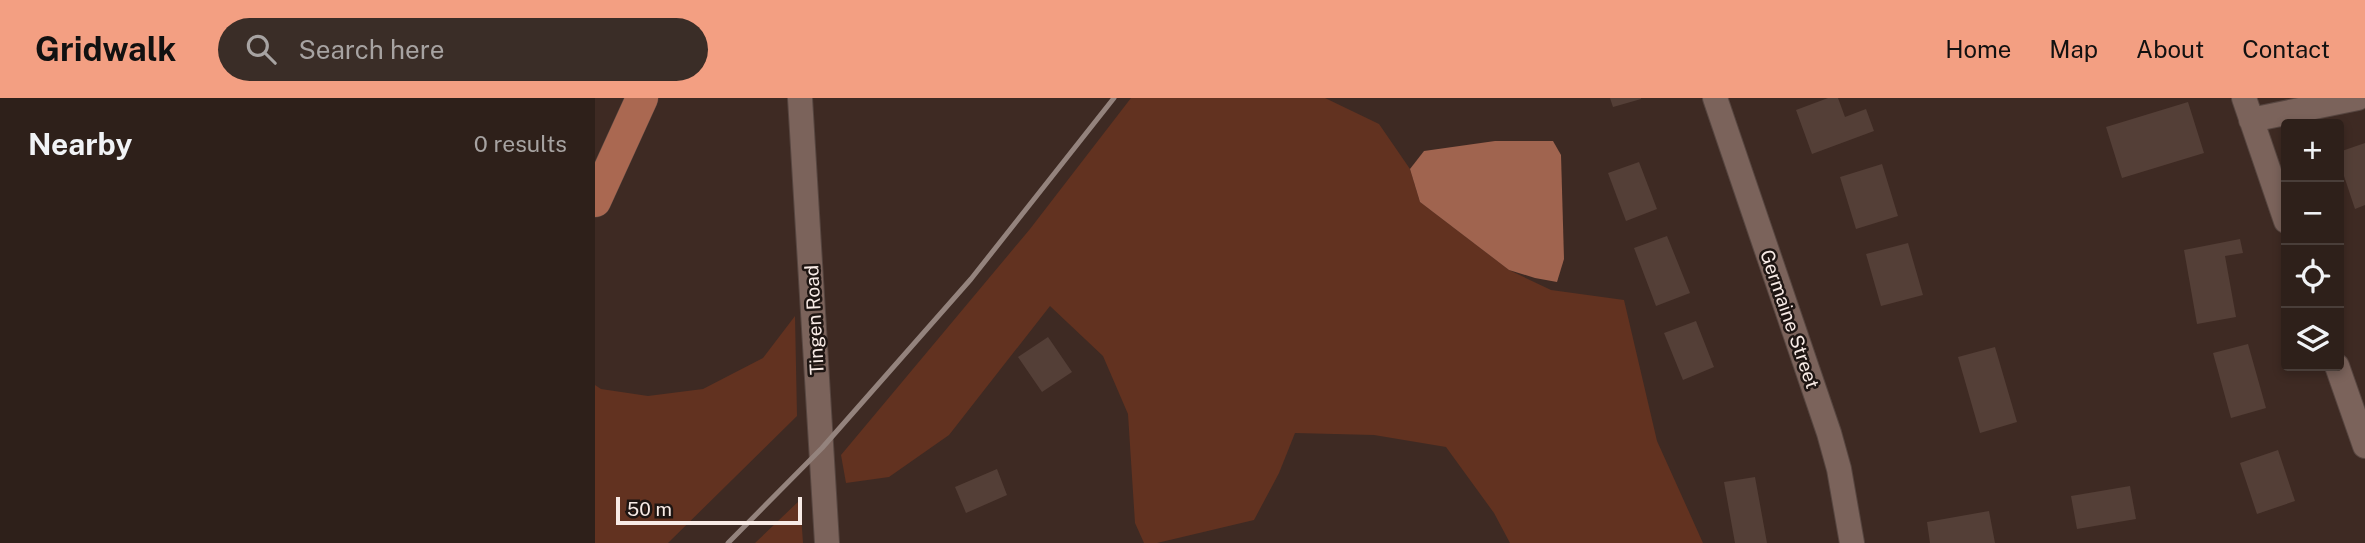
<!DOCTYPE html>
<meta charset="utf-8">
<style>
body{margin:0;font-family:"Public Sans",sans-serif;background:#3a2d27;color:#f1f3f6}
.controls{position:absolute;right:21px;top:21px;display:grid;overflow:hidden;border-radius:7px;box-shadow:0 4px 10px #0003}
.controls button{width:63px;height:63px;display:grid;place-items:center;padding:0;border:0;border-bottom:2px solid #493e39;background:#2e201a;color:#f1f3f6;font:35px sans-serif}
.scale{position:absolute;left:21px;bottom:18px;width:186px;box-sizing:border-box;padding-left:7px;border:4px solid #f8ebe6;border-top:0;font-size:19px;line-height:24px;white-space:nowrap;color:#f8ebe6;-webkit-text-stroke:5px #1e1512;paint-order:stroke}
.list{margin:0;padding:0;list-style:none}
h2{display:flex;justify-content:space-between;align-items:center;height:91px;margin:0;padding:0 28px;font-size:30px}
h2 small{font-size:23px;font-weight:400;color:#a7a3a2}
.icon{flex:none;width:38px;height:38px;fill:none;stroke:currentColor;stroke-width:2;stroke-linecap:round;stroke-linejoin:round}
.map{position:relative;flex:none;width:1770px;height:445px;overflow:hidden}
header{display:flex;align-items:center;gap:42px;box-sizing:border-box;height:98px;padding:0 35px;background:#f39f82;color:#111}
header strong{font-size:33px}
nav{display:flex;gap:38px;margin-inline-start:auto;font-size:24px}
.search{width:490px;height:63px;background:#3a2d27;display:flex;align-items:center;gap:18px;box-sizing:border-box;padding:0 24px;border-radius:38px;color:#a7a3a2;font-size:26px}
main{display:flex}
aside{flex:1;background:#2e201a}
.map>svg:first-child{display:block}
.green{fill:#623220}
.water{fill:#a0644f}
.building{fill:#543f37}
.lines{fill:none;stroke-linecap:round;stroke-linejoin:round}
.minor-casing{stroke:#574640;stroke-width:26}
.major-casing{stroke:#574640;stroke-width:33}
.minor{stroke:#7b635b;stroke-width:24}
.major{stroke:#aa6851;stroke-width:32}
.rail{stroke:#94837d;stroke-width:5}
.labels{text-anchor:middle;stroke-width:5;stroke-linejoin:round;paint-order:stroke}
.street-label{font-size:19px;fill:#f8ebe6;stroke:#1e1512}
</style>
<header>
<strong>Gridwalk</strong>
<div class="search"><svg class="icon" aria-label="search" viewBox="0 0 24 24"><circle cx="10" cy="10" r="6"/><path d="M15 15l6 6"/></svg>Search here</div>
<nav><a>Home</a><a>Map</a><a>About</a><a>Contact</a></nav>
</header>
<main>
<aside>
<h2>Nearby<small>0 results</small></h2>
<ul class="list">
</ul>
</aside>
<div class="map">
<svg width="1770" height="445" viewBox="0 0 1770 445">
<rect width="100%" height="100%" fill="#3e2a23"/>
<path class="green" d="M536,0H730L784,26L815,71L825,104L914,172L956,192L1029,202L1062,343L1108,445H915L899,415L851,349L779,337L700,335L684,375L659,422L562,445H549L540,425L533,316L508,258L455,208L354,337L294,379L251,385L246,357L435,131Z
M200,218L202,318L73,445H0V287L6,291L53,298L108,291L168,260Z
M205,402L208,445H160Z"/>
<path class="water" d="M900,43H958L966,57L969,161L962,184L940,180L914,172L825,104L815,71L829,53Z"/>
<path class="building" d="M1015,0H1046V1L1018,9Z
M1233,0H1243L1250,19L1271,11L1279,33L1217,56L1201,12Z
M1593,4L1609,55L1527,80L1511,29Z
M1770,45V107L1760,111L1744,63V54Z
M1044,64L1062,111L1031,123L1013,75Z
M1287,66L1303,118L1261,131L1245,79Z
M1072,138L1095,195L1061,208L1039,150Z
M1645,141L1648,155L1630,158L1641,219L1602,226L1589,152Z
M1313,145L1328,197L1286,208L1271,156Z
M1101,223L1119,269L1088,282L1069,235Z
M453,239L477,274L447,294L423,259Z
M1653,246L1671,310L1636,320L1618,255Z
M1400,249L1422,324L1385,335L1363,259Z
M1683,352L1700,403L1662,416L1645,365Z
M402,371L412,397L371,415L360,389Z
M1160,379L1172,445H1140L1129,384Z
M1535,388L1541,421L1482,431L1476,398Z
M1394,413L1400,445H1335L1332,424Z"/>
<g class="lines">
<defs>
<path id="minor" d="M205,0L232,445
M1120,0L1234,335L1244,371L1257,445
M1649,0L1691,123
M1656,22L1763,0
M1742,268L1770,348"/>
<path id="major" d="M0,103L47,0"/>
</defs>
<use href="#minor" class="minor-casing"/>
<use href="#major" class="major-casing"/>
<use href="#minor" class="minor"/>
<use href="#major" class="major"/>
<path class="rail" d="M133,445L227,350L376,181L519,0"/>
</g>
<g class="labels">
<g class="street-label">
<text transform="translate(1195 221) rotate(71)" y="7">Germaine Street</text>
<text transform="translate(219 222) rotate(-93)" y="7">Tingen Road</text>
</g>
</g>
</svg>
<div class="controls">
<button>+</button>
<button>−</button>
<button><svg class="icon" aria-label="locate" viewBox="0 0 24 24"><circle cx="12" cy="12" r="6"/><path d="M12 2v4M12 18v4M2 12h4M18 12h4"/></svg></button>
<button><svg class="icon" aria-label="layers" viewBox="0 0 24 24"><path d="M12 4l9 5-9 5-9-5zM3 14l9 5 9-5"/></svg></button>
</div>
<div class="scale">50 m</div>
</div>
</main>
